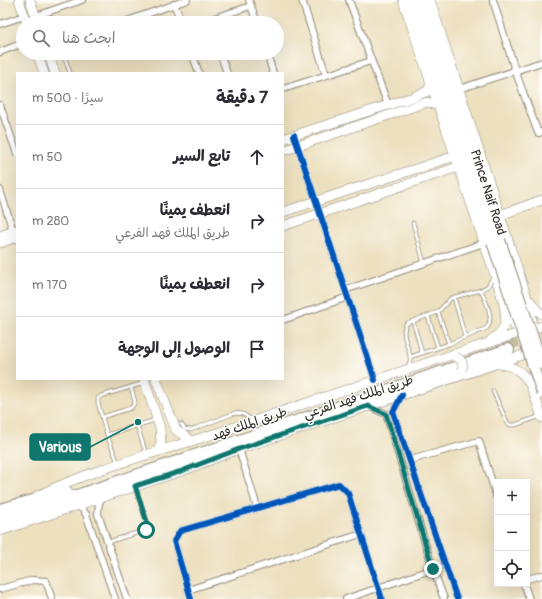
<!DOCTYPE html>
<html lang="ar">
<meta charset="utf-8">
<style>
body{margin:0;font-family:Pangolin,"Playpen Sans Arabic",sans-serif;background:#f2f2f3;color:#2b2b33;direction:rtl}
.controls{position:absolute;right:12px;bottom:12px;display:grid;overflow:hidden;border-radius:0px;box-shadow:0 4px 16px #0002}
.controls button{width:36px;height:36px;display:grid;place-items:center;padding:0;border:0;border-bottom:1px solid #e1e1e2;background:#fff;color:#2b2b33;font:20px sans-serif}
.stop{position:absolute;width:12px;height:12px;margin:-9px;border:3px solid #0f766e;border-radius:50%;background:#fff}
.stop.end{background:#0f766e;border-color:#fff;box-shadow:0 1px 4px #0008}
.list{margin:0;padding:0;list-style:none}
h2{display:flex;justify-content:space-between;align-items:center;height:52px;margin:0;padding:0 16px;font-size:17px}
h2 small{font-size:13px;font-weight:400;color:#7c7c81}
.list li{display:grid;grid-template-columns:26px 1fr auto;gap:12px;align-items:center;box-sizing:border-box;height:64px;padding:0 16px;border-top:1px solid #e1e1e2}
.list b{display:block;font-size:15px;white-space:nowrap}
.list p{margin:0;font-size:13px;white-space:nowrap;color:#7c7c81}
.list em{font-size:13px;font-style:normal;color:#7c7c81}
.icon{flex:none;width:22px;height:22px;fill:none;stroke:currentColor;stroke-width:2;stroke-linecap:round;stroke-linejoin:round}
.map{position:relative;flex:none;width:542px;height:599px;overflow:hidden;direction:ltr}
.search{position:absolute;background:#fff;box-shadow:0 4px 16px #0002;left:16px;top:16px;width:268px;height:44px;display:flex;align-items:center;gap:10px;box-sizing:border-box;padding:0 14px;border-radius:22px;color:#7c7c81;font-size:15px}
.panel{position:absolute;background:#fff;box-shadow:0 4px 16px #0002;left:16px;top:72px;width:268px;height:308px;border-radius:0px;direction:rtl}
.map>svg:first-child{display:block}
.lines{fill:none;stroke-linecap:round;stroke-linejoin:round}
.highway-tunnel{stroke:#c6bca1;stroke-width:12;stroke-dasharray:12 6;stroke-linecap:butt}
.lane-casing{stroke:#8c8675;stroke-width:4.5}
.street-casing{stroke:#8c8675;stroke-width:8}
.secondary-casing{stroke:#8c8675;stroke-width:10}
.primary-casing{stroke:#8c8675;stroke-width:12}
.highway-casing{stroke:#8c8675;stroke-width:14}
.lane{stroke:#fff;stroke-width:3}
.street{stroke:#fff;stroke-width:6}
.secondary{stroke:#fff;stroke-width:9}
.primary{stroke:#fff;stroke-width:10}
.highway{stroke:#fff;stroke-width:12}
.secondary-bridge-casing{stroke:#8c8675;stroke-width:10;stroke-linecap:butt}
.primary-bridge-casing{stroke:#8c8675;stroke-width:12;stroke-linecap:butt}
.secondary-bridge{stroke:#fff;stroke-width:9}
.primary-bridge{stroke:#fff;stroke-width:10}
.cycleway-casing{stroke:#fdfcf7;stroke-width:8}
.cycleway{stroke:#0057b8;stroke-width:6}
.route{stroke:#0f766e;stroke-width:5}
.labels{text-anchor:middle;stroke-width:3;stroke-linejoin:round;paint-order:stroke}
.street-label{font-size:13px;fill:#2b2b2b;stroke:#fdfcf7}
.leader{fill:none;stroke:#0f766e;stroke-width:1.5}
.callout-dot{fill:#0f766e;stroke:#fdfcf7;stroke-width:1.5}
.callout{fill:#0f766e;stroke:#0f766e;stroke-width:1.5}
.callout-label{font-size:14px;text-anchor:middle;font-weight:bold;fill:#fff}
</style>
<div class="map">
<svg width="542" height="599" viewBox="0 0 542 599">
<rect width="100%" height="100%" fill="#fdfcf7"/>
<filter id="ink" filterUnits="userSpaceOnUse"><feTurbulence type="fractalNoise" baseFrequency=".025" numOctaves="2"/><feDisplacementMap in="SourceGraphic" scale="8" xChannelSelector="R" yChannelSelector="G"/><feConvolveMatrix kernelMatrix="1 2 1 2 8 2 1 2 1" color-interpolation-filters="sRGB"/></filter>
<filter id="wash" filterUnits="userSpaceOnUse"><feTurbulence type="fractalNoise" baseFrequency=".012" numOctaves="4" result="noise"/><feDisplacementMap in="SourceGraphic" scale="16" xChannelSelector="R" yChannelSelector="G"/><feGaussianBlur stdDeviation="0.9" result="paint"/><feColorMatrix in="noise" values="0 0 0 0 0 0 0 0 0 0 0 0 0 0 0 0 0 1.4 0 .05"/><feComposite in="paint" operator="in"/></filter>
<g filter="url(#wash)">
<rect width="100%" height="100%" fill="#ede0bf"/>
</g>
<g filter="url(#ink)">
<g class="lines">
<path class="highway-tunnel" d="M506,345L542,333"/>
<defs>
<path id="lane" d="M63,53L70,73
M413,223L424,263
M454,297L465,337
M438,312L449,344
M428,316L438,348
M413,321L422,353
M410,357L449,344L487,328C495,317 485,301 481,290
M407,367C409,364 411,361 410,358C410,347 399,333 407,323L438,312L451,298L481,290L488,286L493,277
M493,391L507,422L510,425H515L541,416
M102,417L131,408L135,402L131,387
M181,424L185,429L191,430L235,413L243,414L251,419
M137,425L146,454
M107,435L155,420
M118,463L107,435L98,403V398L101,396L144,383
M108,542L146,530L147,522L135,487"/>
<path id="street" d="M249,0L257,23
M302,0L326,75
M349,0L388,105
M493,0L515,70L538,133L542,132
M174,4L182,23
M36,16L82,0
M121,23L187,0
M199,23L251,6
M0,24L24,16
M0,52L23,43
M192,53L199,73
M220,53L227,73
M267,53L273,73
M283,89L371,61
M459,89L542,62
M0,105L17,154
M294,135L375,380
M0,190L13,231
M345,290L484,243
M283,320L348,297
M402,395L393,412L457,599
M368,406L386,414L433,569L444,599
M239,449L257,507
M410,460L479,441L497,498
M102,497L99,503L98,514L127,599
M76,506L82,509L86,514L115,599
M527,579L542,575
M524,584L529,599
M0,589L33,580L46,581L52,599
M188,590L361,534
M191,599L174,541L180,531L339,484L348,493L382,599
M346,599L433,569"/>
<path id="secondary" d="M19,0L27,23
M30,0L38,23
M403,0L495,275C499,290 511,316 502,330C499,334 495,337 490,341
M430,0L526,295L532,320L529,332
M37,53L44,73
M48,53L55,73
M283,139L413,97L428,91L431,83
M283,151L427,102L439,106
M283,212L455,156
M500,215L542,200
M283,226L458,167
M0,236L17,230
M0,243L17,237
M530,301L537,310L542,314
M506,309L514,325L542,345
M499,364C531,368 533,392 542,418
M144,379L160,428L161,444L157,452
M156,379L176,430L192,441
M37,496C97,467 163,451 226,430C331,395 436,359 542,326
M0,531L179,472L239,449L535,351"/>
<path id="primary" d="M412,0L492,242
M421,0L500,240"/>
<path id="highway" d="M0,510L66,492
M0,522L508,350"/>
</defs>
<use href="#lane" class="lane-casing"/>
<use href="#street" class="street-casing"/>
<use href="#secondary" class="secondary-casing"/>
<use href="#primary" class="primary-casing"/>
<use href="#highway" class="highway-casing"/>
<use href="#lane" class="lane"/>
<use href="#street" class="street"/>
<use href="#secondary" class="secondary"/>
<use href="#primary" class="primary"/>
<use href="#highway" class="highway"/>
<defs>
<path id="secondary-bridge" d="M456,357C462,360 464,363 462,370"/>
<path id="primary-bridge" d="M500,240L542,364
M492,242L542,393"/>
</defs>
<use href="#secondary-bridge" class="secondary-bridge-casing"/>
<use href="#primary-bridge" class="primary-bridge-casing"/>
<use href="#secondary-bridge" class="secondary-bridge"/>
<use href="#primary-bridge" class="primary-bridge"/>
<defs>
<path id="cycleway" d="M294,135L375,380
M402,395L393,412L457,599
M191,599L174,541L180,531L339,484L348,493L382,599"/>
</defs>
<use href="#cycleway" class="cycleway-casing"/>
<use href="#cycleway" class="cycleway"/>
</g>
</g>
<g class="lines" filter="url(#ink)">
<path class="route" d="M146,530L147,522L135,486L179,472L239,449L368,406L386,414L433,569"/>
</g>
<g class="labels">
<g class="street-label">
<text transform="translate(489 192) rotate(72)" y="5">Prince Naif Road</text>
<text transform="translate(358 396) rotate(-18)" y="5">طريق الملك فهد الفرعي</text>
<text transform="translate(249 423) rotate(-19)" y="5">طريق الملك فهد</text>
</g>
</g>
<path class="leader" d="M138 422L90 447"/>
<circle class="callout-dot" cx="138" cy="422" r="4"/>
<rect class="callout" x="30" y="434" width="60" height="26" rx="4"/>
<g class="callout-label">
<text x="60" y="452">Various</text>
</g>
</svg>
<div class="controls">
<button>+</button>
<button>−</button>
<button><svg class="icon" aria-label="locate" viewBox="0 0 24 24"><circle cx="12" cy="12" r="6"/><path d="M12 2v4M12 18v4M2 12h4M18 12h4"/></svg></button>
</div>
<div class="stop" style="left:146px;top:530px"></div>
<div class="stop end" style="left:433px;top:569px"></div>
<div class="search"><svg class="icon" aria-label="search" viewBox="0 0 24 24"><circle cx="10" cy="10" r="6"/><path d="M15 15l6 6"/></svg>ابحث هنا</div>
<section class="panel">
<h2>7 دقيقة<small>سيرًا · 500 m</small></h2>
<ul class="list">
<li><svg class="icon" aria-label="ahead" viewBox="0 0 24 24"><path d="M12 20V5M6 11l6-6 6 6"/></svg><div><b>تابع السير</b></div><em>50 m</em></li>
<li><svg class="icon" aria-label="right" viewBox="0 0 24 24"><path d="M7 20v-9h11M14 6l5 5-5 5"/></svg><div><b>انعطف يمينًا</b><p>طريق الملك فهد الفرعي</p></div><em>280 m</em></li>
<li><svg class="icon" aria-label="right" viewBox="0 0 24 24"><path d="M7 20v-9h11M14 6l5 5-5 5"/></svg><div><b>انعطف يمينًا</b></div><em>170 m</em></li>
<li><svg class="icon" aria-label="arrive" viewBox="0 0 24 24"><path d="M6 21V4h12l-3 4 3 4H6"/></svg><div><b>الوصول إلى الوجهة</b></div></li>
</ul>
</section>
</div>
